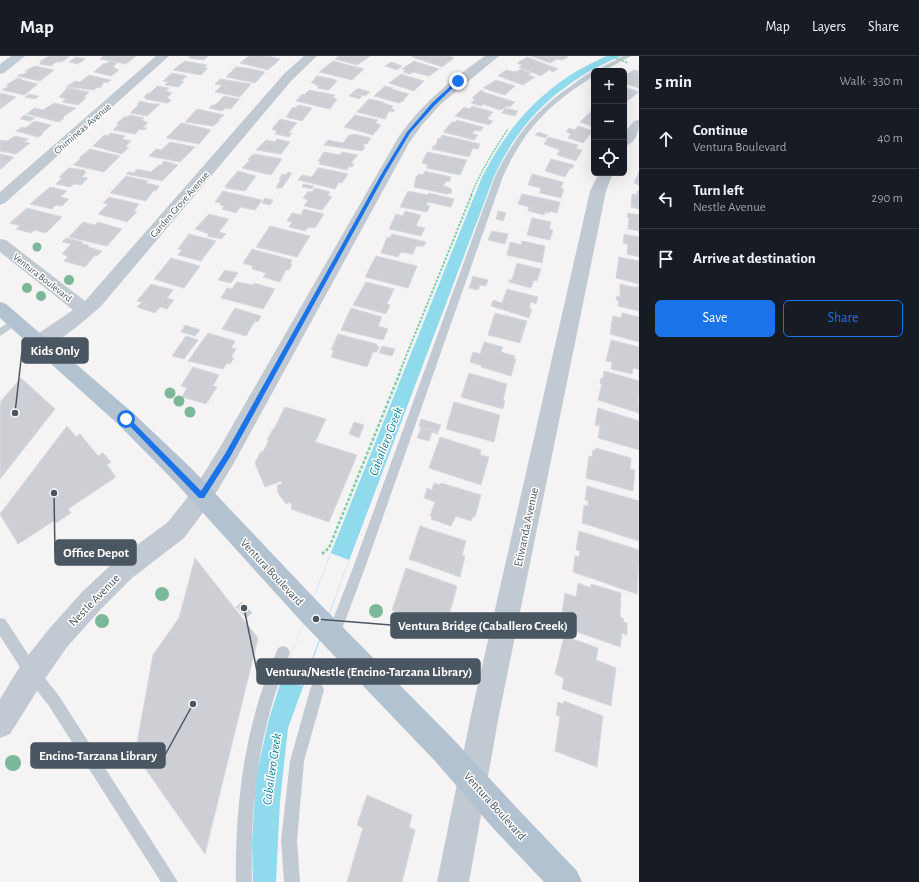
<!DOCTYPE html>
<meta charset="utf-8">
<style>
body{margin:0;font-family:"Alegreya Sans",sans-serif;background:#20242c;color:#f1f3f6}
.controls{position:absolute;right:12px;top:12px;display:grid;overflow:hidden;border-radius:6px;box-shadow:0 4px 16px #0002}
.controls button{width:36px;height:36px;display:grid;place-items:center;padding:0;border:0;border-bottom:1px solid #363941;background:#171b24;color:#f1f3f6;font:20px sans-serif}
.stop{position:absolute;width:12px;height:12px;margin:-9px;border:3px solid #1a73e8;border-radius:50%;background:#fff}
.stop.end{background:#1a73e8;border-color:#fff;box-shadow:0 1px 4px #0008}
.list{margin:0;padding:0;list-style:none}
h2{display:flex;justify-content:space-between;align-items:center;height:52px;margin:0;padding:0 16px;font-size:17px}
h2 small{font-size:13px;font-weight:400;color:#9ea1a6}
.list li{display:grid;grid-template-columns:26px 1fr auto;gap:12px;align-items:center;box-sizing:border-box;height:60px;padding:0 16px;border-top:1px solid #363941}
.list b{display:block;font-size:15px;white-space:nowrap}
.list p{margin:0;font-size:13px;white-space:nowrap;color:#9ea1a6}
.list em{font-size:13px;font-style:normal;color:#9ea1a6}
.actions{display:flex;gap:8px;padding:12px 16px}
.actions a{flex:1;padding:9px 0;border:1px solid #1a73e8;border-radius:6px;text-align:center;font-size:14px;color:#1a73e8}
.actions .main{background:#1a73e8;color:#fff}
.icon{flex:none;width:22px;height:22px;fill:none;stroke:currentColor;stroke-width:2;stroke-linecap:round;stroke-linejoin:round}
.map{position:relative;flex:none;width:639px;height:826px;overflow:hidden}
header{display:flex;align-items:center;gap:24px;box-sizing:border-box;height:56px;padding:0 20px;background:#171b24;border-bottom:1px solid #363941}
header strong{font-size:19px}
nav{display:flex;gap:22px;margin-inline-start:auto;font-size:14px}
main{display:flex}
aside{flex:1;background:#171b24}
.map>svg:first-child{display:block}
.water{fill:#90daee}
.pier{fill:#f5f3f3}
.building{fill:#cdcfd5;stroke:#d7d9de}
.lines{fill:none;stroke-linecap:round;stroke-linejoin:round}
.path-far2{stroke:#7ad0a6;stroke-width:1.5;stroke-dasharray:2 1;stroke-linecap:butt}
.path-far1{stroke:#7ad0a6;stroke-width:2;stroke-dasharray:2.5 1.5;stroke-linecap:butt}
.path{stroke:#7ad0a6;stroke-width:2.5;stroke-dasharray:3 2;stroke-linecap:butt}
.lane{fill:#c1cad2;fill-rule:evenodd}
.street{fill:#c1cad2;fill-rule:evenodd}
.secondary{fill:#c1cbd6;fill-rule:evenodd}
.primary{fill:#b3c2d1;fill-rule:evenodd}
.path-bridge{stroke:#7ad0a6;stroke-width:1.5;stroke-dasharray:2 1;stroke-linecap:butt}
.tree{fill:#7bb799}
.route{fill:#1a73e8}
.labels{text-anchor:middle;stroke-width:3;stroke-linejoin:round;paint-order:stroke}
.far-street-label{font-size:10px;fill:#4a5661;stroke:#fff}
.street-label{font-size:12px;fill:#4a5661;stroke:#fff}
.water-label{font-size:13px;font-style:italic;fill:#0c7c9b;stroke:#fff}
.leader{fill:none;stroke:#4a5661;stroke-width:1.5}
.callout-dot{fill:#4a5661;stroke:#fff;stroke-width:1.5}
.callout{fill:#4a5661;stroke:#4a5661;stroke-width:1.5}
.callout-label{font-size:13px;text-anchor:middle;font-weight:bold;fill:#fff}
</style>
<header>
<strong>Map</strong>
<nav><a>Map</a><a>Layers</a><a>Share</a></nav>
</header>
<main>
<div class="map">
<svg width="639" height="826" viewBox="0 0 639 826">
<rect width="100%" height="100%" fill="#f5f3f3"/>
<path class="water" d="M607,0H621C561,25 519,64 493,123L344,518L288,672L280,745L276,826H253L252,787L256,721L269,663L282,622L328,504L482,121C511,65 548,25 607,0Z"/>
<path class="pier" d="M331,497L349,504L302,630L282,622Z"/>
<path class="building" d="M48,0H62L69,1L62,6H56L51,10L39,8L42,5H40L49,0Z
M104,0H136L126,8L100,3Z
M190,0H208L204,4L189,2Z
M249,0H268L280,3L268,14L240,7Z
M339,0H370L357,9L335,3Z
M413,0H449L454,2L442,11L412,1Z
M531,0H566L568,1L562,4L557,3L550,7Z
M76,1L85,3L78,8L69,6Z
M527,1L558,13L553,16L549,14L541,20L519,11L522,9L517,7Z
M109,5L117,7L113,11L119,14L111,20L94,16L104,7L106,8Z
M185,5L207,9L204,12H208L201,19L173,14Z
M333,5L364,13L352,24L319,16Z
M414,5L439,13L429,20L413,16L410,18L403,16L405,14L402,13Z
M391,6L402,10L397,14L385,10Z
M35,10L54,14L40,25L17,20L21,18H24L28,15H25Z
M236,11L247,12L265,16L255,27L226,21Z
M521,13L531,17L528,19L535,21L523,29L498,20L506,14L515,16Z
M634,14L639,15V32L624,27V20Z
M172,17L187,20L181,25L184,26L178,31L165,29L168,26L163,25Z
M401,18L410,21L424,25L414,35L389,27Z
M89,19L111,24L107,27L104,26L100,32L98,31L94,34L66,31L75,25L80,26Z
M317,20L334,23L337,25L329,34L317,32L319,30L315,29L316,28L311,27Z
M18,22L22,23L21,24L38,28L24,39L2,34L9,30L6,29Z
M220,23L251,28L240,41L215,36L222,29L215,28Z
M496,24L515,30L505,39L483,32Z
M157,30L169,32L166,35L172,37L167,42L171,44L168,47L145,43L146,42L144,41L148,37H150Z
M385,30L393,32L392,33L409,38L403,44H405L399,47L374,40Z
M624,31L639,36L626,46L624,45Z
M67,32H69L89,36L84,41L86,42L78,49L62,46L66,43L59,41Z
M357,33H360L370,36L365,40L352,37Z
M309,34L335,39L333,42L337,43L330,53L296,45L302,38L304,39Z
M481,34L484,35L483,36L515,46L510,51L507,50L500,54L483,48L481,50L471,47L475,43L472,42Z
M0,37L16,41L0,53Z
M352,37L362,40L359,43L349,40Z
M29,38L38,40H39L35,43L25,41Z
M224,40L239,43L231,53L225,52L222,55L209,52L212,49H215Z
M369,43L384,46L382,47L393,50L391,53L395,54L393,56L389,55L385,63L357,56Z
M140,45L152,48H160L147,60L130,57L139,48H137Z
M54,47L76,52L63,61L64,62L59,66L27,58L34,52L43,54Z
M298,49L312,52L302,65L286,61L293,51L296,52Z
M472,50L493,56L487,63L493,65L489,69L455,60L464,51L470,53Z
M505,52L518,55L515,60L502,57Z
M197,53L220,58L224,59L218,64H220L217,67L213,70L185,66Z
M591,55L594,56V71L580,66Z
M24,59L35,62L30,65L20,63Z
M130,59L144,62L142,64L148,67L143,71L147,72L144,74L140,73L135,78L113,74L119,68H116L124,61H127Z
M355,59L378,64L375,67L381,69L373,79L344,71Z
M280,63L297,67L288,77H292L289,81L275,78L277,75L272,73Z
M457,64L478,70L483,71L481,75L475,74L472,78L478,79L474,84L443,76L452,66H455Z
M34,65L51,69L42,77L43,78L38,81L16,75L22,71L26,72Z
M181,67L199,71L211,74L199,88L166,82Z
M578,70L593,75L583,87L568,82L571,78L566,76L569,72L575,74Z
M538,76L548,79L545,82L535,79Z
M111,77L125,80L122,83L131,85L125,91H129L122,98L93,90L104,79L107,80Z
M354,78L371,82L367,88H364L363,90L365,91L362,95L324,89L328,84L343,87L349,79H352Z
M442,79L480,88L478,93L473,92L469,101L432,93L434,89L436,90L438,82L440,83Z
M15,80L28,83L24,86L30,87L16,98L0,95V84L7,85Z
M548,81L578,89L576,93L582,94L576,105L557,99L560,94L544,88Z
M277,83L290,86L281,98L256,94L266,84L275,86Z
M170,86L195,91L180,106L149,100L156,93L161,94Z
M90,93L120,100L104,116L73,109L81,102L80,101Z
M324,96L340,99L342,96L358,99L351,107L354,108L352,111L349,110L347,114L319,108L321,106L318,105Z
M427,96L467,104L460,119L426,112L428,109L422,107Z
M0,98L14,101L1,113H0Z
M255,98L282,103L271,119L242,112L250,104H248L251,100Z
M551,103L574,109L572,113L570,112L565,121L545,115Z
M164,105L178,109L162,125L126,118L128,116L134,117L137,113L151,116L159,109H161Z
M69,112L85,114L84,116H86L82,121L88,122L81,129L74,128L70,131L56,128L62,122L59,121Z
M318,112H320L348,118L342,127L339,126L335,133L298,124L302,119L312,121Z
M238,115L256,120L245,135L225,132L227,131L225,130Z
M425,115L451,121L449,126L446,125L443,130L450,132L452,134L451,137L447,138L414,131L416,121L419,118L423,119Z
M288,116L292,117L282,132H276L281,123H279L282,118L286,119Z
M639,116V129L634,127Z
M532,118L563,126L561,132L564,133L561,142L540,137L541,132L528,129Z
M126,120L148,125L146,127L159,130L156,135L154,134L146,145L110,137Z
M303,128L314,130L312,133L302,131Z
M50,131L67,135L60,141L69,143L62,150L56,149L52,153L30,148Z
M315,132L330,136L328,139L332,141L322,154L304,150L308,144L303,142L308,135L312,136Z
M223,135L262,144L255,154L240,151L236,157L222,153L224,150L220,149L221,147L215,146Z
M408,135L428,139L429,137L454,143L451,151L428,146L426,149L430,150L427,156L400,151Z
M637,135H639V153L631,151L632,138L637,139Z
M522,138L560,146L557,157L550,155L549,157L545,156L544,159L528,155L529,151L518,148Z
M109,141L139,148L134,155L137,156L127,166L98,158L108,148L103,147Z
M265,142L273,144L270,149L262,147Z
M27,152L62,161L46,177L35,174L31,177L16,173L20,170L10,167Z
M304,153L324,158L315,172L308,171L305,175L289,171L292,166L287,165L292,157L301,159Z
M405,155L421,159L416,170L425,172L421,180L389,173L396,158L403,160Z
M498,155L506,157L503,165L496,163Z
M628,157L639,159V175L628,173L629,162L627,161Z
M209,158L229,163L219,176L226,178L221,183L207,180L209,178L195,173Z
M532,162L551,166L549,173L553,174L550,184L527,179Z
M83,166L95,169L98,166L122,173L107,190L69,181Z
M270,170L310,180L297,201L256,191Z
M492,175L508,178L505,188L488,184Z
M189,178L216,185L201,205L178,199L182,194L178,193Z
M392,178L426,186L424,190H416L413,198L401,196L398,201L381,197L387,181L390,182Z
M624,178L639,181V201L627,198L628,188L623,187Z
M66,182L83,186L82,188L89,189L88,191L102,195L97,200L95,199L85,211L64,205L68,200L62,198L71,188L62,186Z
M522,185L545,190L542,207L507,199L510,186L521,189Z
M252,193L292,204L290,208H292L289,214H286L280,226L263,221L266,217L252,213L253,210L243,207Z
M376,200L417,210L408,232L365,221Z
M619,201L639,205V228L616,222Z
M171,202L200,210L184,232L154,223Z
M517,207L541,213L537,225L534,224L531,232L509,226V224H512Z
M225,214L238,217L231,227L218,224Z
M473,220L488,224L486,230L480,229L478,234L469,232Z
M237,226L253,229L254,227L275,233L263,253L221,242L227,232L232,233Z
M366,226L394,233L387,248L390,249L386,258L353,249Z
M151,228L173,234L167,242L174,244L167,253L160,251L155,257L137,251L142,246L137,245Z
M620,228L637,232V230L639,231V255L618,250L619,245L616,244L617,240L620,241Z
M507,233L538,241L536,248L531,246L529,252L532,253L529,262L491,250L493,244L502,247Z
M235,252L261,260L258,266L255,265L246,280L222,273Z
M351,252L382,261L378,270L388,273L383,284L341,274Z
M495,257L527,265L520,287L488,279Z
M622,257L639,261V286L610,278L613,260L621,262Z
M185,269L200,274L195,280L181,276Z
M208,277L235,285L231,292L236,293L231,301L234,302L230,308L227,307L223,313L188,305Z
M338,278L376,288L379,291L377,296H373L367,311L331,301L334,294H331Z
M186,280L198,284L184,303L172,300Z
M611,284L639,291V314L633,312L632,318L611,313L612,306L606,305Z
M484,286L503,291L501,296L515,300L514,303H516L511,320L481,311L482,310L470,306L473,296L480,298Z
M382,290L395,293L392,300L379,297Z
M193,311L219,319L213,330L217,331L206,348L182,341L187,332L181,330Z
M604,315L639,325L638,347L639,357L598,344L602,328H600L601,322H603Z
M469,317L507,328L503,344L505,345L503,353L461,341Z
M21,322L55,353L0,423V349L2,347L0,346Z
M454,346L500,359L494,386L446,373Z
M285,351L326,363L315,386L357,399L329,466L291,453L292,450L290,446L286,448L278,437L277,429L282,428L281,425L265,431L255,407L261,395L263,396L269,384H267L273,373H274Z
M598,352L639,365V394L598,382L600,370L595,369Z
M421,363L441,369L438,376L419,370Z
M354,366L364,369L359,382L349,378Z
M67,370L76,381L80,378L98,400L103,397L111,406L107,409L116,421L68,453L71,457L56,467L55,464L18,488L0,458Z
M419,370L438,376V378L432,376L429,385L417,382L421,372Z
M440,381L481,394L480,399L489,401L481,429L429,412Z
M596,392L631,402L630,413L635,414L633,435L586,422L589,400L592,401L593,394H596Z
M434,427L440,429L441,427L481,439L475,461L473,460L471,465L456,460L451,470L431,463L432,460H430L435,446L424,442L427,432L432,434Z
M587,430L639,445V485L582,467L584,449L588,450V445L585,444Z
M420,470L466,485L462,499L465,500L460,521L409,503Z
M579,475L639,494L637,538L573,516L575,500L579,501L580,495L576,494Z
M195,502L258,582L205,798L135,698L153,599L179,562Z
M406,512L457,530L445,574L425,567L423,574L408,568L410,561L392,554Z
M578,527L591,532V528L621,537L620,561L624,563L623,566L627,567V579L622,577L620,591L572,574L574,561L562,557L565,537L576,541Z
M242,546L252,557L246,562L236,551Z
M564,580L598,592L596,604L616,612L611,650L562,633L564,622L555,618Z
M564,645L603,660L597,711L555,695L560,660L556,659L558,646L563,648Z
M367,739L412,759L409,771L415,774L402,826H347L363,772L357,769Z"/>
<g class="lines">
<path class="path-far2" d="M471,139C481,115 494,94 508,73"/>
<path class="path-far1" d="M400,315L472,138"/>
<path class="path" d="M322,498L329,492L401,314"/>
<path class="lane" d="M623,0H631L603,15H595Z
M594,15V20C549,48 523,74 502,123L366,509L338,584L333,585L328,584L327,579L354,509L494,123C512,84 535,54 571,30C578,25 586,18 594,15Z
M16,262L21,265L19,267L0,280V272Z
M0,562L5,563L37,612L59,640L178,826H161L49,650L27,622L0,580Z
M283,590L288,592L290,597C259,672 250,745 252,826H236C235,745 245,667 278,592Z
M317,627L322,629L324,634L304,705L297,785L300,826H284L281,785L290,705L310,634L312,629Z"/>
<path class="street" d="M156,0H169L5,147L0,149V136Z
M304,0H317L292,24L102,249C92,259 52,293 39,293C37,293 35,292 33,291L31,286L33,281L73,254L0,196V183L6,184L85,245L284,18Z
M485,0H499L441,48L422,69L409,87L235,405L210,447L184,482L132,522L100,554L67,591L42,627L10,678L0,682V643L22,607L49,573L82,536L114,506L168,466L194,433L219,393L398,82C421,48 452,23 485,0Z
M639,64C639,75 637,87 624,90V77L634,65Z
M599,117H613L606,135L499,659L469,826H437L471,659L590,135Z"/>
<path class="secondary" d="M11,0H25L4,17L0,18V8Z"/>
<path class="primary" d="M0,246L6,248L133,357L191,412L318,546L455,685L515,750L577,815L582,826H544L493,772L435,705L300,564L175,426L119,369L0,262Z"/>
<path class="path-bridge" d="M611,0L628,7"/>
</g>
<g class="tree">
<circle cx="37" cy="191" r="4.5"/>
<circle cx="69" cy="224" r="5"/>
<circle cx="27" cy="232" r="5"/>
<circle cx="41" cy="240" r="5"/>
<circle cx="170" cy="337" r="5.5"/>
<circle cx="179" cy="345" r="5.5"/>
<circle cx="190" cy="356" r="5.5"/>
<circle cx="162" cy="538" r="7"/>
<circle cx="376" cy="555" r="7"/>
<circle cx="102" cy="565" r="7"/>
<circle cx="13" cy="707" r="8"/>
</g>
<path class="route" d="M457,24L460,25L435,49L410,77L386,117L230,401L204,442H199L124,364V361H128L201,435L225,398L382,117L407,76L432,47Z"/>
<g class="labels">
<g class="far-street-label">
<text transform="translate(82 72) rotate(-41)" y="4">Chimineas Avenue</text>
<text transform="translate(179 148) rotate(-49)" y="4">Garden Grove Avenue</text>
<text transform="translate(43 221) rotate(38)" y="4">Ventura Boulevard</text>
</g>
<g class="street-label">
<text transform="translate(526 471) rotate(-78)" y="4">Etiwanda Avenue</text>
<text transform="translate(272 516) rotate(47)" y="4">Ventura Boulevard</text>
<text transform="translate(94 544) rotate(-46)" y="4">Nestle Avenue</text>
<text transform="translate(495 750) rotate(48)" y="4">Ventura Boulevard</text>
</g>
<g class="water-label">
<text transform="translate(385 385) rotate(-69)" y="5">Caballero Creek</text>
<text transform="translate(271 713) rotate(-82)" y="5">Caballero Creek</text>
</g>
</g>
<path class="leader" d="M15 357L22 295M54 437L55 497M316 563L391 569M244 552L257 615M193 648L165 699"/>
<g class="callout-dot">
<circle cx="15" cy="357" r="4"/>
<circle cx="54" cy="437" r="4"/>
<circle cx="316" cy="563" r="4"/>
<circle cx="244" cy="552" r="4"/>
<circle cx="193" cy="648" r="4"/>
</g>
<g class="callout">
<rect x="22" y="282" width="66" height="25" rx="4"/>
<rect x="55" y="484" width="81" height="25" rx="4"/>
<rect x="391" y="557" width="185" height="25" rx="4"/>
<rect x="257" y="603" width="223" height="25" rx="4"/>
<rect x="31" y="687" width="134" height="25" rx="4"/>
</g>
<g class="callout-label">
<text x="55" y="299">Kids Only</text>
<text x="96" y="501">Office Depot</text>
<text x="483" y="574">Ventura Bridge (Caballero Creek)</text>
<text x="369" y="620">Ventura/Nestle (Encino-Tarzana Library)</text>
<text x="98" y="704">Encino-Tarzana Library</text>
</g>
</svg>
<div class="controls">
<button>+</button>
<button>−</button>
<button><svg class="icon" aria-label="locate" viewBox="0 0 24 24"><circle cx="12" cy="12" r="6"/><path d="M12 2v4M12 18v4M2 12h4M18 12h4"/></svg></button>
</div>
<div class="stop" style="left:126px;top:363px"></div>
<div class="stop end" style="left:458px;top:25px"></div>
</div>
<aside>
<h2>5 min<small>Walk · 330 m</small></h2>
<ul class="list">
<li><svg class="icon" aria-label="ahead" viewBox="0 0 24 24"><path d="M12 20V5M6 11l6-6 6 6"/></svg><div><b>Continue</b><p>Ventura Boulevard</p></div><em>40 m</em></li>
<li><svg class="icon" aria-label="left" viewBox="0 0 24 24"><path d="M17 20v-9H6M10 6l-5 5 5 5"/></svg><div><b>Turn left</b><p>Nestle Avenue</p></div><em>290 m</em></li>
<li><svg class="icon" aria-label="arrive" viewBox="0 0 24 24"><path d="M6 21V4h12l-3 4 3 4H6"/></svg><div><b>Arrive at destination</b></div></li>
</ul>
<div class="actions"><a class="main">Save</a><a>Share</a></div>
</aside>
</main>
